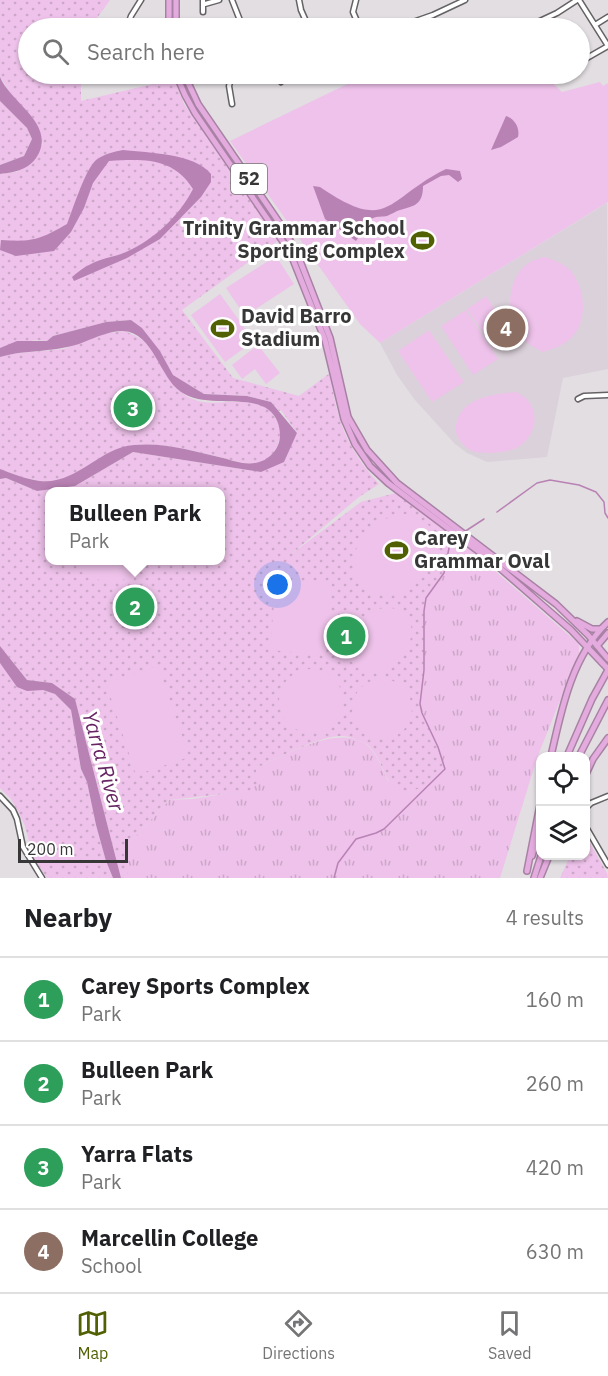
<!DOCTYPE html>
<style>
body{margin:0;font-family:"IBM Plex Sans",sans-serif;background:#f2f2f2;color:#202124}
.controls{position:absolute;right:18px;bottom:18px;display:grid;overflow:hidden;border-radius:12px;box-shadow:0 2px 4px #0004}
.controls button{width:54px;height:54px;display:grid;place-items:center;padding:0;border:0;border-bottom:2px solid #e0e0e0;background:#fff;color:#202124;font:30px sans-serif}
.scale{position:absolute;left:18px;bottom:15px;width:110px;box-sizing:border-box;padding-left:6px;border:3px solid #383738;border-top:0;font-size:16px;line-height:21px;white-space:nowrap;color:#383738;-webkit-text-stroke:4px #fff;paint-order:stroke}
.you{position:absolute;left:278px;top:585px;width:21px;height:21px;margin:-15px;border:4px solid #fff;border-radius:50%;background:#1a73e8;box-shadow:0 0 0 9px #1a73e833}
.badge{display:grid;place-items:center;width:39px;height:39px;border-radius:50%;background:#516002;color:#fff;font-size:20px;font-weight:700}
.pin{position:absolute;translate:-50% -50%;border:3px solid #fff;box-shadow:0 2px 6px #0006}
.popup{position:absolute;left:45px;top:487px;width:180px;height:78px;box-sizing:border-box;display:grid;place-content:center;border-radius:12px;background:#fff;filter:drop-shadow(0 2px 4px #0005);font-size:20px;white-space:nowrap;color:#757577}
.popup b{font-size:22px;color:#202124}
.popup::after{content:'';position:absolute;left:50%;top:100%;margin-left:-12px;border:12px solid transparent;border-top-color:#fff}
.list{margin:0;padding:0;list-style:none}
h2{display:flex;justify-content:space-between;align-items:center;height:78px;margin:0;padding:0 24px;font-size:26px}
h2 small{font-size:20px;font-weight:400;color:#757577}
.list li{display:grid;grid-template-columns:39px 1fr auto;gap:18px;align-items:center;box-sizing:border-box;height:84px;padding:0 24px;border-top:2px solid #e0e0e0}
.list b{display:block;font-size:22px;white-space:nowrap}
.list p{margin:0;font-size:20px;white-space:nowrap;color:#757577}
.list em{font-size:20px;font-style:normal;color:#757577}
.icon{flex:none;width:33px;height:33px;fill:none;stroke:currentColor;stroke-width:2;stroke-linecap:round;stroke-linejoin:round}
.map{position:relative;flex:none;width:608px;height:878px;overflow:hidden}
.search{position:absolute;background:#fff;box-shadow:0 2px 4px #0004;left:18px;right:18px;top:18px;height:66px;display:flex;align-items:center;gap:15px;box-sizing:border-box;padding:0 21px;border-radius:33px;color:#757577;font-size:22px}
.sheet{height:414px;background:#fff}
nav{display:flex;justify-content:space-around;align-items:center;box-sizing:border-box;height:84px;border-top:2px solid #e0e0e0;background:#fff;font-size:16px;color:#757577}
nav a{display:grid;justify-items:center;gap:3px}
nav .on{color:#516002}
.map>svg:first-child{display:block}
.built{fill:#dbd1da}
.grass{fill:url(#grass-tufts)}
.park{fill:url(#park-dots);fill-rule:evenodd}
.garden{fill:#eec2ea}
.water{fill:#b982b4}
.lines{fill:none;stroke-linecap:round;stroke-linejoin:round}
.stream{stroke:#b982b4;stroke-width:1.5}
.minor-casing{stroke:#656265;stroke-width:7}
.highway-casing{stroke:#a882a4;stroke-width:8}
.minor{stroke:#fff;stroke-width:4}
.highway{stroke:#e4abde;stroke-width:5}
.labels{text-anchor:middle;stroke-width:6;stroke-linejoin:round;paint-order:stroke}
.shield{fill:#fff;stroke:#747374;stroke-width:1.5}
.shield-label{font-size:18px;font-weight:bold;fill:#383738}
.poi-label{font-size:20px;font-weight:bold;fill:#383738;stroke:#fff;text-anchor:start}
.water-label{font-size:21px;font-style:italic;fill:#672564;stroke:#fff}
</style>
<div class="map">
<svg width="608" height="878" viewBox="0 0 608 878">
<defs>
<pattern id="grass-tufts" width="24" height="20" patternUnits="userSpaceOnUse" patternTransform="scale(1.5)"><rect width="24" height="20" fill="#eec2ea"/><path d="M3 7l-1-3M5 7V3M7 7l1-3M15 17l-1-3M17 17v-4M19 17l1-3" fill="none" stroke="#cda7c9"/></pattern>
<pattern id="park-dots" width="8" height="8" patternUnits="userSpaceOnUse" patternTransform="scale(1.5)"><rect width="8" height="8" fill="#eec2ea"/><path d="M2 2h.1M6 6h.1" fill="none" stroke="#cda7c9" stroke-width="1.8" stroke-linecap="round"/></pattern>
</defs>
<rect width="100%" height="100%" fill="#e2dee2"/>
<path class="built" d="M607,203L608,369L563,378L547,457L487,462L467,453L455,444L415,400L397,375L380,343Z"/>
<path class="grass" d="M457,538L579,644V653L537,758L500,878H128L123,850L169,800L193,799L248,790L256,768C285,756 343,720 370,748C378,756 383,771 388,781L445,768L438,747L422,713L420,704L424,670V611L426,598L444,573L449,548Z"/>
<path class="park" d="M0,0H110L97,18L93,28H28V74H81V101L174,79L184,104L279,240L182,310L233,378L299,396L330,373C337,421 346,447 379,484L359,497L290,555L361,502L396,493L457,538L449,548L444,573L426,598L424,611V670L420,704L422,713L438,747L445,769C439,778 429,784 420,788C385,803 388,767 371,748C366,742 350,736 342,736C320,735 277,759 256,768L257,784L250,791L169,800L123,850L129,878H121L75,699L52,683L27,680L0,646V479L6,478L37,491L75,486L133,452L261,472L297,433L281,410L279,411L271,402L247,396L204,394L173,375L160,351L142,328L131,320L106,322L53,336L47,341L35,340L0,348V174L17,172L43,144L0,77ZM50,492H220V560H50Z
M0,101L27,128L32,139L24,156L0,165Z
M125,331C130,334 137,336 141,339C162,356 165,385 190,398C212,409 239,396 262,405C270,408 276,417 279,425C283,441 274,460 256,463C244,465 232,460 220,457C193,451 164,442 135,445C126,445 115,453 106,458C84,469 61,486 35,480C23,478 11,473 0,469V357L10,354L64,349L102,334Z
M0,663L43,690L55,694L71,710L81,769L87,782L96,825L106,861L113,878H47L33,857L25,826L18,811L11,799L0,788Z
M586,836L607,873L608,878H560L570,856H586Z"/>
<path class="garden" d="M368,74H543L562,92L600,82L603,86L608,83V202L380,343L360,324L230,141Z
M276,256L294,284L245,316L226,288Z
M545,257C553,260 563,263 570,270C586,288 589,323 569,340C562,346 552,349 543,352C535,348 525,343 520,336C502,309 508,262 545,257Z
M220,294L254,341L225,362L191,315Z
M486,296L513,337L494,349L467,309Z
M466,310L498,359L473,375L441,326Z
M429,330L464,382L432,402L398,351Z
M258,345L280,373L266,384L255,369L242,379L232,365Z
M516,392C541,402 540,434 518,447C508,453 488,454 476,452C469,451 463,445 459,439C455,433 455,427 457,421C464,397 495,394 516,392Z
M405,514C473,527 417,614 371,592C342,578 353,540 375,524C384,518 395,516 405,514Z
M80,561H142C123,591 98,589 80,561Z
M276,579L332,584L326,655L270,650Z
M386,607C439,613 399,685 363,671C338,660 352,624 369,613C374,610 381,609 386,607Z
M158,666L189,757L136,775L106,683Z
M279 701a32 32 0 1 1 64 0a32 32 0 1 1-64 0Z
M352 709a30 30 0 1 1 60 0a30 30 0 1 1-60 0Z"/>
<path class="water" d="M0,77C11,103 53,122 39,153C31,169 17,172 0,174V165L24,156L32,139L27,128L0,101Z
M506,116C515,119 520,128 518,137L501,147L491,150Z
M123,150C149,153 194,153 211,174V182L201,197L160,239L127,258L74,281L72,277C78,272 84,267 91,264C102,258 115,257 126,252C155,239 179,216 193,189C173,157 143,159 109,161L93,183L84,208L71,232L54,251L16,256L0,250L1,240C33,242 39,240 67,224C73,209 85,170 96,160C104,154 113,152 123,150Z
M446,169L460,171L462,179L458,182L449,175L441,176L423,186C423,204 415,206 400,210C396,211 392,214 387,216C383,217 377,216 373,218C365,223 361,234 356,241L325,219L313,186L320,187C390,235 386,198 446,169Z
M131,320L142,328L160,351L173,375L204,394L247,396L271,402L297,433L284,462L261,472L133,452L75,486L37,491L6,478L0,479V469C11,473 23,478 34,480C74,489 97,448 134,445C164,442 194,451 223,458C234,461 247,466 259,462C267,460 275,453 278,445C281,439 280,429 278,423C265,387 210,412 181,392C159,377 154,333 123,331C109,331 97,337 84,342C57,353 27,349 0,357V348L17,341H47L53,336L106,322Z
M0,646L27,680L52,683L75,699L121,878H113L106,861L96,825L87,782L81,769L71,710L55,694L43,690L27,691L17,687L0,663Z"/>
<g class="lines">
<path class="stream" d="M497,512L537,483L550,480L579,485L596,492L604,502L605,513L608,518
M464,532L484,519
M334,878L338,863L356,839L376,833L384,829L445,769L438,747L422,713L420,704L424,670V611L426,598L444,573L449,548L456,539"/>
<defs>
<path id="minor" d="M232,0L243,28
M299,0L301,10L309,28
M356,0L353,12L360,28
M579,0L608,46
M205,4L219,0
M203,12V0
M595,25L608,17
M127,28L131,16L141,0
M396,28L433,15L465,0
M525,28L557,13L577,0
M580,62L608,46
M232,74L229,86L232,104
M281,82L285,74
M578,399L584,396L608,395
M0,796L13,810L17,819L23,847L42,878
M586,808L591,803L608,796
M586,827L608,865"/>
<path id="highway" d="M169,0V28
M176,0V28
M176,74L185,95L195,113L290,252L325,340L344,419L355,444L370,466L388,483L494,563L571,630L608,669
M184,74L198,104L283,228L297,253L330,338L348,417L367,450L397,483L556,604L588,635L608,659
M577,621L592,629H600
M597,646L608,633
M551,756C561,711 572,655 608,622
M567,756L592,699L608,670
M579,756L608,700
M586,774L593,759L608,738
M532,856L540,830
M527,871L540,805
M534,878L541,856
M540,878L549,856"/>
</defs>
<use href="#minor" class="minor-casing"/>
<use href="#highway" class="highway-casing"/>
<use href="#minor" class="minor"/>
<use href="#highway" class="highway"/>
</g>
<defs>
<symbol id="stadium-bare" viewBox="-9 -9 18 18"><path d="M0-5a6.5 5 0 1 0 0 10a6.5 5 0 1 0 0-10ZM-3.5-1.8h7v3.6h-7Z" fill="#516002" stroke="#fff" stroke-width="2.5" paint-order="stroke"/></symbol>
</defs>
<g fill-rule="evenodd">
<use href="#stadium-bare" x="406" y="224" width="33" height="33"/>
<use href="#stadium-bare" x="206" y="312" width="33" height="33"/>
<use href="#stadium-bare" x="380" y="534" width="33" height="33"/>
</g>
<g class="labels">
<rect class="shield" x="231" y="164" width="36" height="30" rx="4.5"/>
<g class="shield-label">
<text x="249" y="185">52</text>
</g>
<g class="poi-label">
<text x="405" y="235" text-anchor="end">Trinity Grammar School<tspan x="405" dy="23">Sporting Complex</tspan></text>
<text x="241" y="323">David Barro<tspan x="241" dy="23">Stadium</tspan></text>
<text x="414" y="545">Carey<tspan x="414" dy="23">Grammar Oval</tspan></text>
</g>
<g class="water-label">
<text transform="translate(103 761) rotate(74)" y="7">Yarra River</text>
</g>
</g>
</svg>
<div class="controls">
<button><svg class="icon" aria-label="locate" viewBox="0 0 24 24"><circle cx="12" cy="12" r="6"/><path d="M12 2v4M12 18v4M2 12h4M18 12h4"/></svg></button>
<button><svg class="icon" aria-label="layers" viewBox="0 0 24 24"><path d="M12 4l9 5-9 5-9-5zM3 14l9 5 9-5"/></svg></button>
</div>
<div class="scale">200 m</div>
<div class="you"></div>
<div class="pin badge" style="left:346px;top:636px;background:#2e9e5b">1</div>
<div class="pin badge" style="left:135px;top:607px;background:#2e9e5b">2</div>
<div class="popup"><b>Bulleen Park</b>Park</div>
<div class="pin badge" style="left:133px;top:408px;background:#2e9e5b">3</div>
<div class="pin badge" style="left:506px;top:328px;background:#8d6e63">4</div>
<div class="search"><svg class="icon" aria-label="search" viewBox="0 0 24 24"><circle cx="10" cy="10" r="6"/><path d="M15 15l6 6"/></svg>Search here</div>
</div>
<section class="sheet">
<h2>Nearby<small>4 results</small></h2>
<ul class="list">
<li><span class="badge" style="background:#2e9e5b">1</span><div><b>Carey Sports Complex</b><p>Park</p></div><em>160 m</em></li>
<li><span class="badge" style="background:#2e9e5b">2</span><div><b>Bulleen Park</b><p>Park</p></div><em>260 m</em></li>
<li><span class="badge" style="background:#2e9e5b">3</span><div><b>Yarra Flats</b><p>Park</p></div><em>420 m</em></li>
<li><span class="badge" style="background:#8d6e63">4</span><div><b>Marcellin College</b><p>School</p></div><em>630 m</em></li>
</ul>
</section>
<nav>
<a class="on"><svg class="icon" aria-label="map" viewBox="0 0 24 24"><path d="M3 6l6-2 6 2 6-2v14l-6 2-6-2-6 2zM9 4v14M15 6v14"/></svg>Map</a>
<a><svg class="icon" aria-label="directions" viewBox="0 0 24 24"><path d="M12 3l9 9-9 9-9-9zM9 14v-3h6M13 9l2 2-2 2"/></svg>Directions</a>
<a><svg class="icon" aria-label="saved" viewBox="0 0 24 24"><path d="M7 4h10v16l-5-4-5 4z"/></svg>Saved</a>
</nav>
